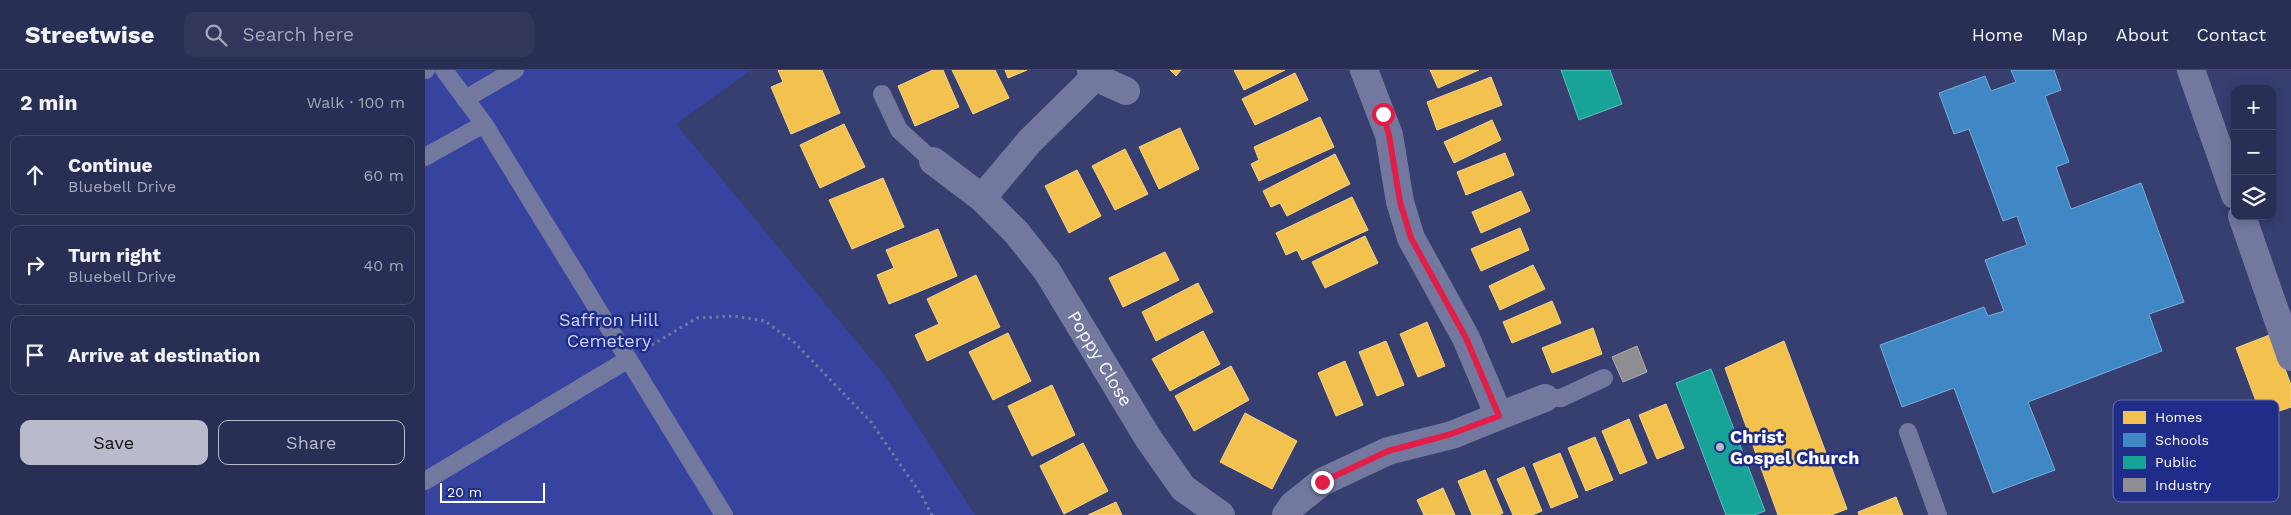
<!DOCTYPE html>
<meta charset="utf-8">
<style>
body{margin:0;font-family:"Work Sans",sans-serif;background:#31365a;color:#f1f3f6}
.controls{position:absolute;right:15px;top:15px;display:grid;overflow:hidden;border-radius:10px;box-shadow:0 2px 12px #0003}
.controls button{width:45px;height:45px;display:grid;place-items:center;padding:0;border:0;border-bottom:1px solid #454a6b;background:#292e54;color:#f1f3f6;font:25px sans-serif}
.scale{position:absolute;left:15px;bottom:12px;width:105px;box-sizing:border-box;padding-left:5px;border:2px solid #fff;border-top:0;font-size:14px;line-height:18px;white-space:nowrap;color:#fff;-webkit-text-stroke:4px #1f2c88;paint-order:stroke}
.stop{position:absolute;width:15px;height:15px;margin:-11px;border:4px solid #e11d48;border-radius:50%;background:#fff}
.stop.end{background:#e11d48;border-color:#fff;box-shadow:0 1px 5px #0008}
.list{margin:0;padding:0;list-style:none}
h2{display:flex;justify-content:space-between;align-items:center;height:65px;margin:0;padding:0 20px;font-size:21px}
h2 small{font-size:16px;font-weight:400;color:#a5a8b8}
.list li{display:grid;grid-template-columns:32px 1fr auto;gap:15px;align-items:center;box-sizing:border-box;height:80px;margin:0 10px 10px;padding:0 10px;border:1px solid #454a6b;border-radius:10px}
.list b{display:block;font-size:19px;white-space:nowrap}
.list p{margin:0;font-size:16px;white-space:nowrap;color:#a5a8b8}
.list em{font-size:16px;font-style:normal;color:#a5a8b8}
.actions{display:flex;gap:10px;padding:15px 20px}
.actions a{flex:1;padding:11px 0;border:1px solid #b9bbcd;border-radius:10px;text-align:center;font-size:18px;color:#b9bbcd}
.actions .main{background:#b9bbcd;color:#111}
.icon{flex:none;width:28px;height:28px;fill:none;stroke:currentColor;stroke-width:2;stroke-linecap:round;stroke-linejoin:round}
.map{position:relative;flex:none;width:1866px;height:445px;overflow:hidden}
header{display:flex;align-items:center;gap:30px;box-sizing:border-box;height:70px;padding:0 25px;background:#292e54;border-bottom:1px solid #454a6b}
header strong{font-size:24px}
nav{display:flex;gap:28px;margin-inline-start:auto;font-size:18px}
.search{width:350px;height:45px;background:#31365a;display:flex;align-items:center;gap:12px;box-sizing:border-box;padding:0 18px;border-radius:10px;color:#a5a8b8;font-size:19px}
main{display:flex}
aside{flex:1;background:#292e54}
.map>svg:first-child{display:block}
.green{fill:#3644a0}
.homes{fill:#f2c14e;stroke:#f6d483}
.schools{fill:#3f88c5;stroke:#79acd6}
.public{fill:#17a398;stroke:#5dbfb7}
.industry{fill:#8d8d92;stroke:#afafb3}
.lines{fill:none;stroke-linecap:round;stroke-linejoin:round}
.path{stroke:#73799e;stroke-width:3;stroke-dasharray:2.5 4;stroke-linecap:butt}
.lane{stroke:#73799e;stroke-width:18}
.street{stroke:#73799e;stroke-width:28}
.route{stroke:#e11d48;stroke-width:6}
.poi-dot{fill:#b9bbcd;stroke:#1f2c88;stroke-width:2}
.labels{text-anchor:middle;stroke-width:5;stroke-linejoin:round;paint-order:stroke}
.park-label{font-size:18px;fill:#ced4f8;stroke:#1f2c88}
.street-label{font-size:18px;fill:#fff;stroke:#1f2c88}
.poi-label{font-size:18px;font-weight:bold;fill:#fff;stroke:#1f2c88;text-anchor:start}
.key{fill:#1f2c88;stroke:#626bac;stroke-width:1}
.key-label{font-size:14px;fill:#fff}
</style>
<header>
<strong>Streetwise</strong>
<div class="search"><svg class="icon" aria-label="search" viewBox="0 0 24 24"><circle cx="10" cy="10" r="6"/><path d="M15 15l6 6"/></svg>Search here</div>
<nav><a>Home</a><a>Map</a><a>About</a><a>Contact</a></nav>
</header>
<main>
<aside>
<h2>2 min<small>Walk · 100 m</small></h2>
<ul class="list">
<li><svg class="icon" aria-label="ahead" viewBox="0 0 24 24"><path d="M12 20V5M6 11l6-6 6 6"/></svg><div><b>Continue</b><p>Bluebell Drive</p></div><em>60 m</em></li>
<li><svg class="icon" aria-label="right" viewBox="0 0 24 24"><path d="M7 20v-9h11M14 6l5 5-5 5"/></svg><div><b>Turn right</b><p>Bluebell Drive</p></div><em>40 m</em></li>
<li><svg class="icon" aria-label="arrive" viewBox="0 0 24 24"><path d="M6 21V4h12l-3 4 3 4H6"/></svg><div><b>Arrive at destination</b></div></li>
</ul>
<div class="actions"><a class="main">Save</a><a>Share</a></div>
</aside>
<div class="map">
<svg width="1866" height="445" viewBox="0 0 1866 445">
<rect width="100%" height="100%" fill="#373e70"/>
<path class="green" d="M0,0H326L251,54L460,306L550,445H0Z"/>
<path class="homes" d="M353,0H397L415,43L366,64L346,17L358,12Z
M508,0H518L534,37L490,56L473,16Z
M527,0H570L584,28L548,44Z
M580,0H602L583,8Z
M745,0H756L751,6Z
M809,0H860L819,20Z
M1005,0H1054L1013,18Z
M870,3L883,30L830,55L817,29Z
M1066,7L1077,35L1012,60L1002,32Z
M895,47L909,77L834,111L826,94L834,90L829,77Z
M1067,50L1076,70L1029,93L1019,72Z
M419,54L440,97L395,118L375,75Z
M755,58L774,99L734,119L714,77Z
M700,79L723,124L690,140L667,96Z
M1080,83L1089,105L1041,125L1032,102Z
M910,84L925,114L862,146L855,133L846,137L838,121Z
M652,100L676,146L644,163L620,116Z
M458,108L479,157L427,179L404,130Z
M1096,121L1105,141L1056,163L1047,142Z
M927,127L943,160L877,190L872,180L861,185L851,163Z
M1095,158L1104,180L1056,201L1046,179Z
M513,159L532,206L464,234L452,205L469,198L461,180Z
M940,166L953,193L900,218L887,192Z
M740,182L754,210L698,237L684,208Z
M1108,195L1120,219L1075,240L1064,216Z
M551,205L575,257L502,291L490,265L514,254L502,229Z
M773,213L788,242L731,271L717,242Z
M1127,231L1136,253L1087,273L1078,252Z
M1002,252L1020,296L993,307L975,264Z
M1168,258L1177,284L1127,303L1117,278Z
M778,261L795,294L745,321L727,289Z
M583,263L606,311L568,330L544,282Z
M1847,264L1866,315V337L1837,347L1811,278Z
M961,271L979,315L952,326L934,282Z
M1359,271L1422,439L1406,445H1353L1300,298Z
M920,291L938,335L911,346L893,303Z
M806,296L824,330L769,361L750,326Z
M627,315L650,365L607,386L583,336Z
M1241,334L1259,378L1232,389L1214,345Z
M820,343L872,371L847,419L795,392Z
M1204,349L1222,393L1195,404L1177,361Z
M1170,367L1188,410L1161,421L1143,378Z
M658,373L683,421L639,444L615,396Z
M1135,383L1153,427L1126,438L1108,394Z
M1099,397L1117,441L1107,445H1088L1072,409Z
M1060,400L1078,443L1074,445H1047L1033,411Z
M1018,418L1030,445H999L992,430Z
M1471,427L1478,445H1434L1433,442Z
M691,432L697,445H663Z"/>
<path class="schools" d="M1586,0H1629L1636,20L1620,26L1644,92L1631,97L1646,139L1716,113L1759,232L1724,244L1737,281L1603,332L1630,400L1568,423L1529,318L1477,337L1455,275L1559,237L1563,246L1579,241L1560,190L1602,175L1592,146L1578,151L1544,59L1529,64L1514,23L1560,6L1566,21L1591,12Z"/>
<path class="public" d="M1136,0H1185L1197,34L1154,50Z
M1286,299L1340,441L1329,445H1301L1251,313Z"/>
<path class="industry" d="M1212,276L1222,302L1198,312L1187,287Z"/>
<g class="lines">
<path class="path" d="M227,275L272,248L309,246L340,251L370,273L446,352L497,426L507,445"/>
<path class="lane" d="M0,0H1
M457,24L474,60L508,91
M40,29L90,0
M59,54L299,445
M0,87L59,54L19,0
M1120,328H1136L1179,308
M1483,362L1513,445
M0,411L202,290"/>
<g class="street">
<path d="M666,0L670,7L701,21"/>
<path d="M1766,0L1810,125"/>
<path id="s1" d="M670,7L605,71L557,128L591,162L622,201L723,368L758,418L796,445"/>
<path d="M508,91L557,128"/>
<path d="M1817,146L1866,287"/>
<path d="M1074,346L1120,328"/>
<path d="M861,445L868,435L897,412L963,381L1027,365L1074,346L1041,268L986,168L975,132L964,65L939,0"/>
</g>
</g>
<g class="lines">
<path class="route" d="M897,412L963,381L1026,364L1074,346L1041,268L986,168L975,132L964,65L958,44"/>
</g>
<circle class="poi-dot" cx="1295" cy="377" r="5"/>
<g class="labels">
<g class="park-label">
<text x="184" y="256">Saffron Hill<tspan x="184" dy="21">Cemetery</tspan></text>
</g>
<g class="street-label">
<text dy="6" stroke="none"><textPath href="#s1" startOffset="366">Poppy Close</textPath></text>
</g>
<g class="poi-label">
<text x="1305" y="373">Christ<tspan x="1305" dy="21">Gospel Church</tspan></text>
</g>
</g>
<rect x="1688" y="330" width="166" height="102" rx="8" class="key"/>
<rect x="1698" y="341" width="23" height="13" fill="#f2c14e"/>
<rect x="1698" y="363" width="23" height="14" fill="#3f88c5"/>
<rect x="1698" y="386" width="23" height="13" fill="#17a398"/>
<rect x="1698" y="408" width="23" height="14" fill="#8d8d92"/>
<g class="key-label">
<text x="1730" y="352">Homes</text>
<text x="1730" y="375">Schools</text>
<text x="1730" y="397">Public</text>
<text x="1730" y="420">Industry</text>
</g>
</svg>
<div class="controls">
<button>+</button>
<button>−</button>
<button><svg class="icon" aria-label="layers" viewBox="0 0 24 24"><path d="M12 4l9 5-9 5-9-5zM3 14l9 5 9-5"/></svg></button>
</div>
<div class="scale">20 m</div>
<div class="stop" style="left:958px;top:44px"></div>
<div class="stop end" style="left:897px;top:412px"></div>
</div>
</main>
